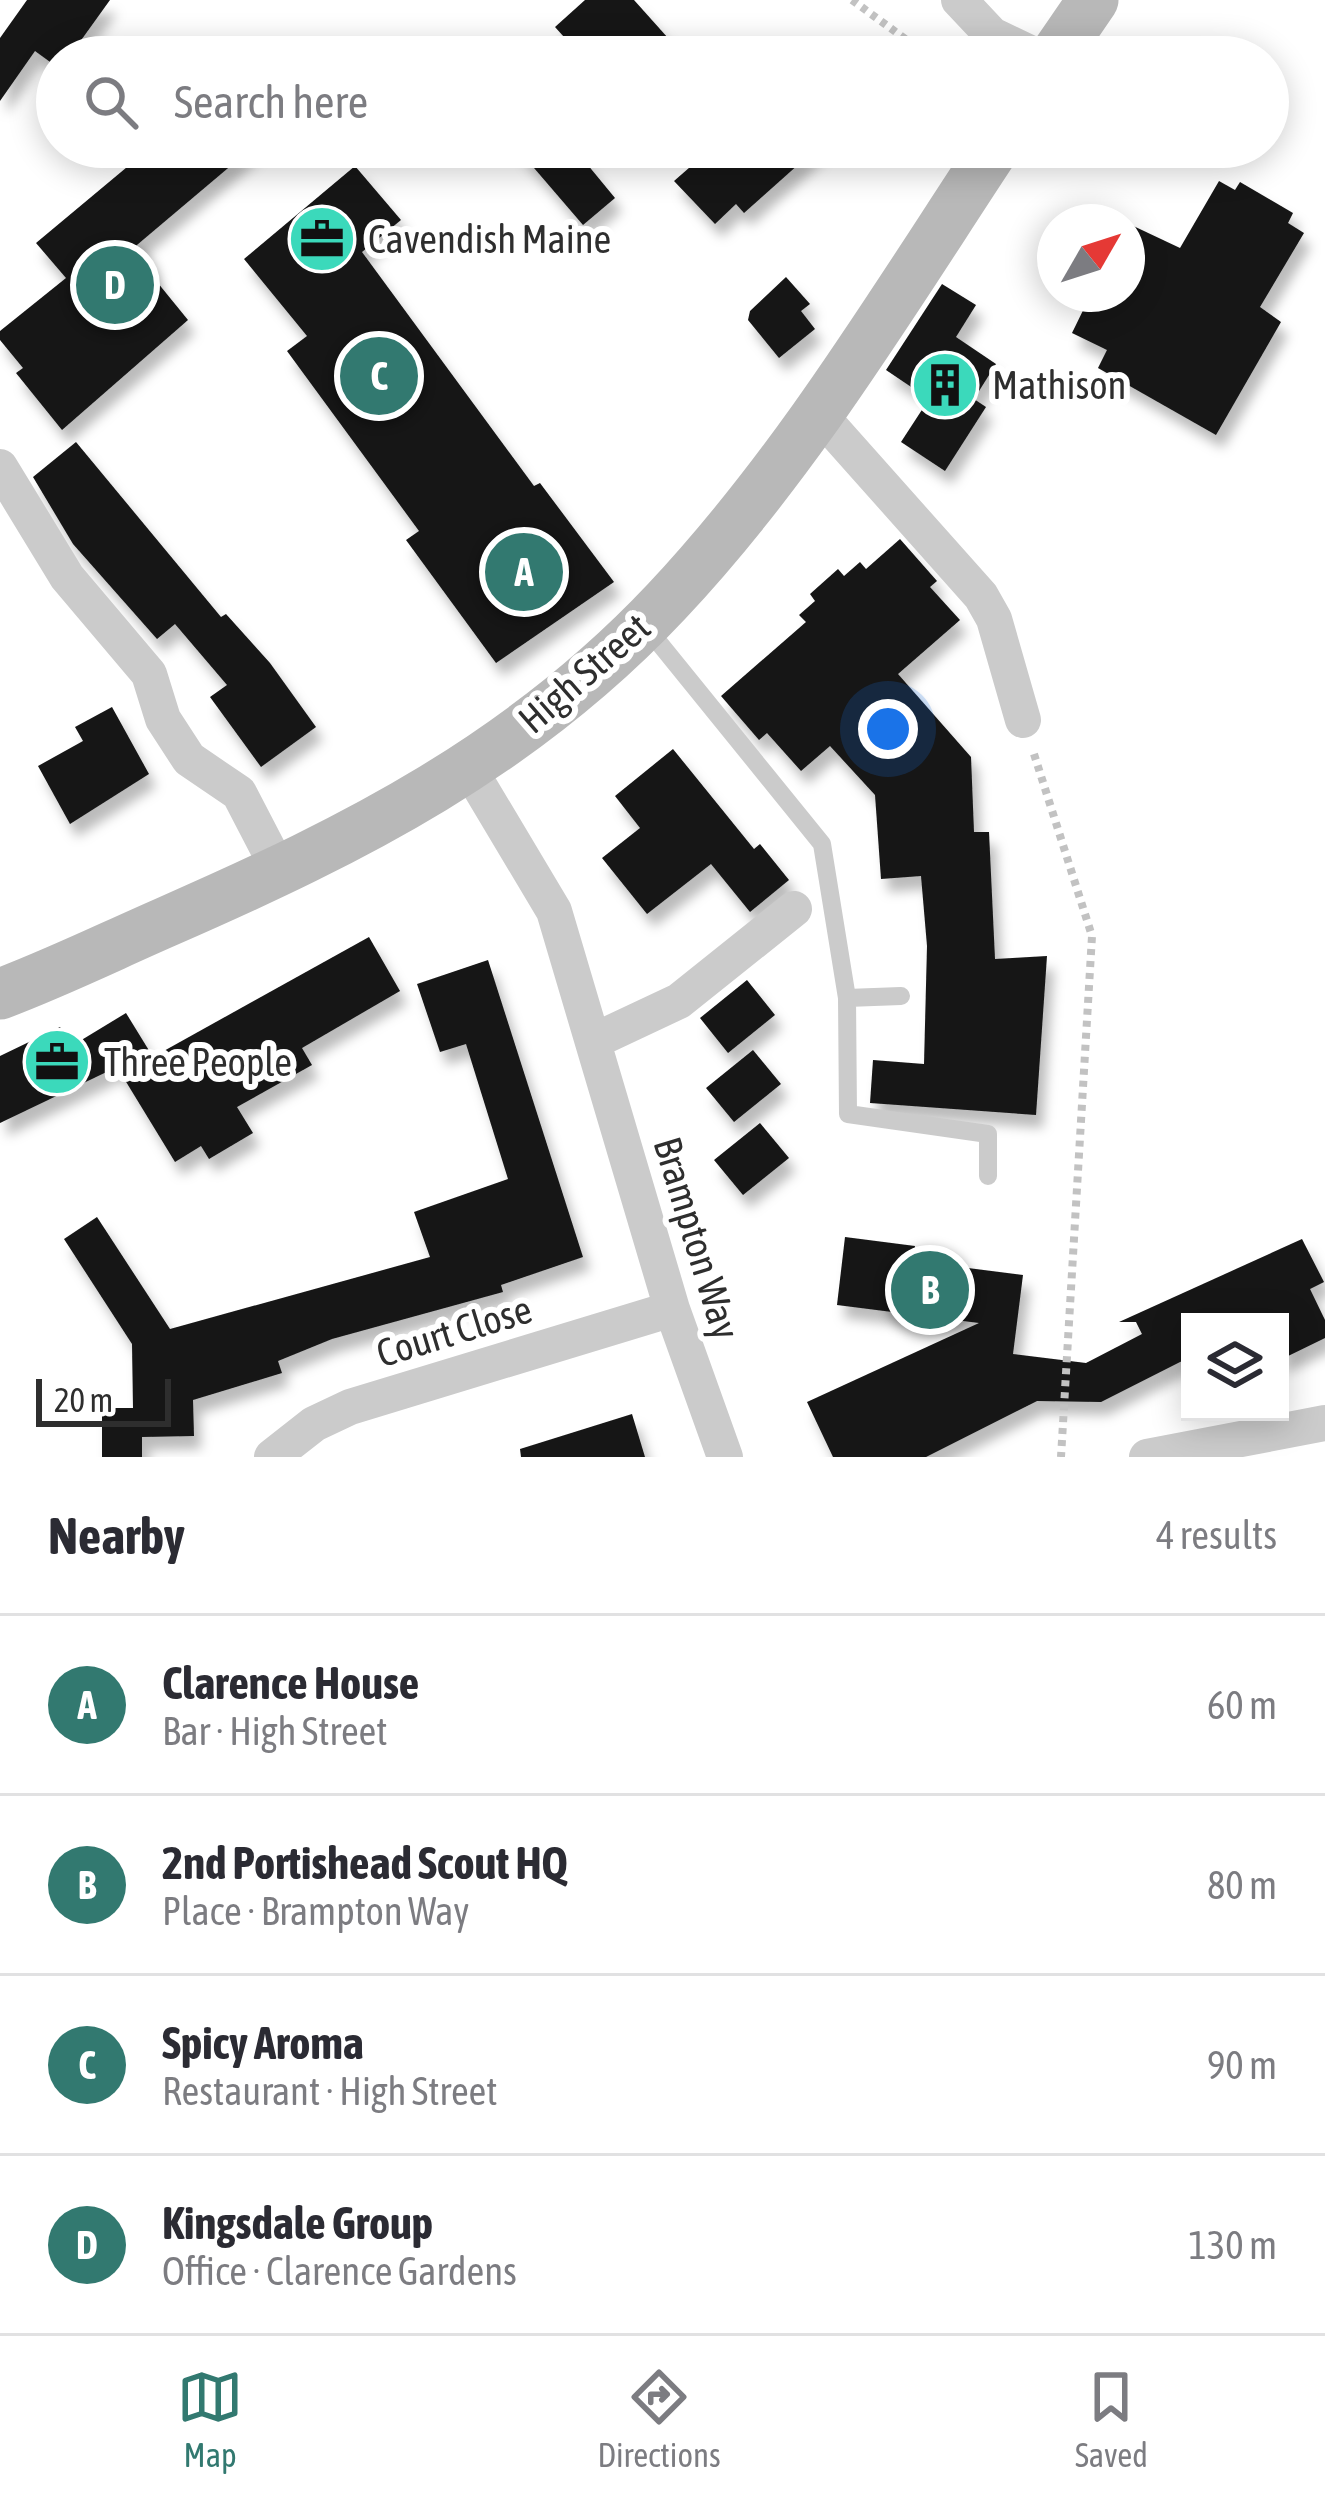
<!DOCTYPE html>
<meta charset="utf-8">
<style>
body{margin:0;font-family:"Asap Condensed",sans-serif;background:#f7f7f7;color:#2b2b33}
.controls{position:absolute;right:36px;bottom:36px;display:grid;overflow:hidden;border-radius:0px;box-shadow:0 6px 30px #0003}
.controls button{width:108px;height:108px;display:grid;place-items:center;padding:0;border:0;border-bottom:3px solid #e1e1e2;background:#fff;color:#2b2b33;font:60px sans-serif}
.compass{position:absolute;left:1037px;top:204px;width:108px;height:108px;border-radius:50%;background:#fff;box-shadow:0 6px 30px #0003;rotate:51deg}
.scale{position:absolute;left:36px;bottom:30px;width:135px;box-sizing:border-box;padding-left:12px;border:6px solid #2e2e2e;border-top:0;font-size:33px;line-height:42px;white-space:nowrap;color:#2e2e2e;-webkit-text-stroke:9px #fff;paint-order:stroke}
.you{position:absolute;left:888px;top:729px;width:42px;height:42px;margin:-30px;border:9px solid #fff;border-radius:50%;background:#1a73e8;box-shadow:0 0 0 18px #1a73e833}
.badge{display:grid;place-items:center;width:78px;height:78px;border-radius:50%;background:#327970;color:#fff;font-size:39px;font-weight:700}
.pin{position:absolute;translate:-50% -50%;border:6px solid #fff;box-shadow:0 3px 12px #0006}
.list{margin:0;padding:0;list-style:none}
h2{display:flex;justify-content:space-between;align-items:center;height:156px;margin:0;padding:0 48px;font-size:51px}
h2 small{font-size:39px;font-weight:400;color:#7c7c81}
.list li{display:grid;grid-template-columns:78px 1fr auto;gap:36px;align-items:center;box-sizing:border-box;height:180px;padding:0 48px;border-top:3px solid #e1e1e2}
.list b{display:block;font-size:45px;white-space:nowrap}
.list p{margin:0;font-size:39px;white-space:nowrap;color:#7c7c81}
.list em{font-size:39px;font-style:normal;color:#7c7c81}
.icon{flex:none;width:66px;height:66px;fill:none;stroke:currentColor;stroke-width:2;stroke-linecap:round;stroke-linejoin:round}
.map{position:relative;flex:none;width:1325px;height:1457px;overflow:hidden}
.search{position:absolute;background:#fff;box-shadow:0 6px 30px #0003;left:36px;right:36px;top:36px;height:132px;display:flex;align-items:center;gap:30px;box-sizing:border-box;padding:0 42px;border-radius:66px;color:#7c7c81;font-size:45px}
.sheet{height:876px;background:#fff}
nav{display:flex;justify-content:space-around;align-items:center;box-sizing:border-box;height:168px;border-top:3px solid #e1e1e2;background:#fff;font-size:33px;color:#7c7c81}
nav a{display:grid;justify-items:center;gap:6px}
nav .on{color:#327970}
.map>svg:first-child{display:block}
.building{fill:#151515;filter:url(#shadow)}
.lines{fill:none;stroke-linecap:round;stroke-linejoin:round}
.path{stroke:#c2c2c2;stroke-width:8;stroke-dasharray:6 6;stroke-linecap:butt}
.lane{stroke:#cbcbcb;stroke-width:18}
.street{stroke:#cbcbcb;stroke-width:36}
.secondary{stroke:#b8b8b8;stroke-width:51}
.labels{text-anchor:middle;stroke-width:12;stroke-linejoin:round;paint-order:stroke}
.poi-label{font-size:39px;fill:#2e2e2e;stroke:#fff;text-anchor:start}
.street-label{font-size:39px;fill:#2e2e2e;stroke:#fff}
</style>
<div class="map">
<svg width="1325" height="1457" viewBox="0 0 1325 1457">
<defs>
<filter id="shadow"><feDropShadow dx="7" dy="13" stdDeviation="6" flood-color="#0004"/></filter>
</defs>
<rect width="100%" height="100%" fill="#fff"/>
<path class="building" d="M27,0H110L69,57H57V67L35,51L0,101V38Z
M585,0H634L685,57H582L555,27Z
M151,147H253L131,250L188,320L62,430L16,373L23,368L0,340V331L66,278L36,243Z
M516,147H573L615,198L583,225Z
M713,147H818L744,213L736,204L715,224L674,181Z
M355,166L401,220L362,252L534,486L540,483L614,582L496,663L406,540L419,531L287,351L307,336L244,259Z
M1219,181L1235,190L1240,182L1293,213L1288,223L1304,233L1260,307L1281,322L1216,435L1098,368L1107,350L1072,333L1091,294H1127V223L1180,248Z
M786,277L810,304L801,311L815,329L779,358L748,320L750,311Z
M942,284L976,305L956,337L996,364L974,399L986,407L945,471L901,442L929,399L886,370Z
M76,442L221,617L226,614L270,663L316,727L261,767L210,697L227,685L175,624L157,639L73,544L33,477Z
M900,539L937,581L930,587L960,620L898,674L971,757L974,832H989L995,959L1047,956L1036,1115L870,1103L873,1060L924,1064L927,946L921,876L881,879L875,795L830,746L801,771L767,733L759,740L721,696L806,622L799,615L815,601L810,594L838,569L844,576L860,562L866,569Z
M112,707L149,774L70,824L38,766L83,741L75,727Z
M673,749L754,849L760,844L789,880L750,912L711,864L647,914L602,858L640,828L615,796Z
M369,937L400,991L302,1048L312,1065L237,1107L253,1133L209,1159L201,1146L175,1162L117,1067L0,1123V1056L60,1027L70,1047L126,1013L153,1057Z
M488,960L583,1257L501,1285L503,1292L332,1339L278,1361L282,1373L193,1400L194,1436L142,1437V1457H102V1408H133L132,1344L64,1239L97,1217L170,1329L430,1257L414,1212L508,1179L466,1044L440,1052L417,984Z
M747,980L775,1015L728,1053L700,1018Z
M753,1050L781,1084L734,1122L706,1088Z
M760,1123L789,1158L743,1195L714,1160Z
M845,1237L915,1246L913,1261L1023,1275L1013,1354L1086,1363L1142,1334L1136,1322H1119L1302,1239L1324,1282L1310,1289L1325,1320V1338L1280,1360V1322H1190V1357L1101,1402L1037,1401L926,1457H833L807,1402L979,1323L837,1305Z
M632,1414L645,1457H521L520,1449Z"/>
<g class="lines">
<path class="path" d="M852,0L930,57
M1034,754L1092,936L1061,1457"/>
<path class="lane" d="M647,628L822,844L847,998L848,1114L988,1134V1176
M847,998L901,996"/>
<path class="street" d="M959,0L992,35L1038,57
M819,414L981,596L994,619L1023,720
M0,467L67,577L149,674L163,719L189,759L239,793L280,872
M468,767L554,911L672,1309L725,1457
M594,1041L679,1001L794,909
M272,1457L314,1424L350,1407L672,1309
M1147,1457L1325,1423"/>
<path class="secondary" d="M1054,57L1093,0
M0,994C56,973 111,946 166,922C356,839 522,755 666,602C795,465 892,303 995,147"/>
</g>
<defs>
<symbol id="office-disc" viewBox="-11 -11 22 22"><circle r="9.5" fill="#3bd9bb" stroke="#fff"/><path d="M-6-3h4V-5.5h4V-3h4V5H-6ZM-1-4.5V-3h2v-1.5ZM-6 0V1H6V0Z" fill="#111"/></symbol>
<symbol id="building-disc" viewBox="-11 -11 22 22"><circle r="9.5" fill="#3bd9bb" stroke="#fff"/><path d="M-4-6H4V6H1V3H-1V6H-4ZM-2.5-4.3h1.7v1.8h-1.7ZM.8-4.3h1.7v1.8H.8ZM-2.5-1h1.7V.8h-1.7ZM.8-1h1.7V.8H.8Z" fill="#111"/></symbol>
</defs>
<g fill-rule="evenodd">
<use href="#office-disc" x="284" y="201" width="76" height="76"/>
<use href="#building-disc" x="907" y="347" width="76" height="76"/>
<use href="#office-disc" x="19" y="1024" width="76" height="76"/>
</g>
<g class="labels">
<g class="poi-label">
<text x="368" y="253">Cavendish Maine</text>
<text x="992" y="399">Mathison</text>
<text x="104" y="1076">Three People</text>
</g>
<g class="street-label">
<text transform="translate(584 673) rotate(-41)" y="14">High Street</text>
<text transform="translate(697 1238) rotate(73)" y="14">Brampton Way</text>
<text transform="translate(454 1331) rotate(-17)" y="14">Court Close</text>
</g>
</g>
</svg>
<div class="controls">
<button><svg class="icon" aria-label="layers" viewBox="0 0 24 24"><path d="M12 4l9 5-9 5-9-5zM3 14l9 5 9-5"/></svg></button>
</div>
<svg class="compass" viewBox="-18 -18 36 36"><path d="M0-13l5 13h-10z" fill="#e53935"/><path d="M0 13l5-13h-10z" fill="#7c7c81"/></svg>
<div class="scale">20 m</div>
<div class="you"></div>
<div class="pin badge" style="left:524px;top:572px">A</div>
<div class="pin badge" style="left:930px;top:1290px">B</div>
<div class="pin badge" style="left:379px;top:376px">C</div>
<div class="pin badge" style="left:115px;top:285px">D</div>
<div class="search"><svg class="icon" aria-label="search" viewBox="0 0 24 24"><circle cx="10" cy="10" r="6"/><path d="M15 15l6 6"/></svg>Search here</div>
</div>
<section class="sheet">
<h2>Nearby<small>4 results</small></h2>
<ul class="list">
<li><span class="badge">A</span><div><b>Clarence House</b><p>Bar · High Street</p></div><em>60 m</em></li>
<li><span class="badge">B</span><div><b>2nd Portishead Scout HQ</b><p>Place · Brampton Way</p></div><em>80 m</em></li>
<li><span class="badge">C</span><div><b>Spicy Aroma</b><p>Restaurant · High Street</p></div><em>90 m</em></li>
<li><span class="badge">D</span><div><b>Kingsdale Group</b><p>Office · Clarence Gardens</p></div><em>130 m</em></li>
</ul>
</section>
<nav>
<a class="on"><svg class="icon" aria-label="map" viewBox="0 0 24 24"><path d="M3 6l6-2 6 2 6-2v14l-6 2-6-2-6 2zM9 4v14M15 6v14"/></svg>Map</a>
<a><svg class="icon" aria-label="directions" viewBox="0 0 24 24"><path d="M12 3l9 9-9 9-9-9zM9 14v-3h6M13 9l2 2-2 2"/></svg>Directions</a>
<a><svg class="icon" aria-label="saved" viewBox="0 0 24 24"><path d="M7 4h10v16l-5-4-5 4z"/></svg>Saved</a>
</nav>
